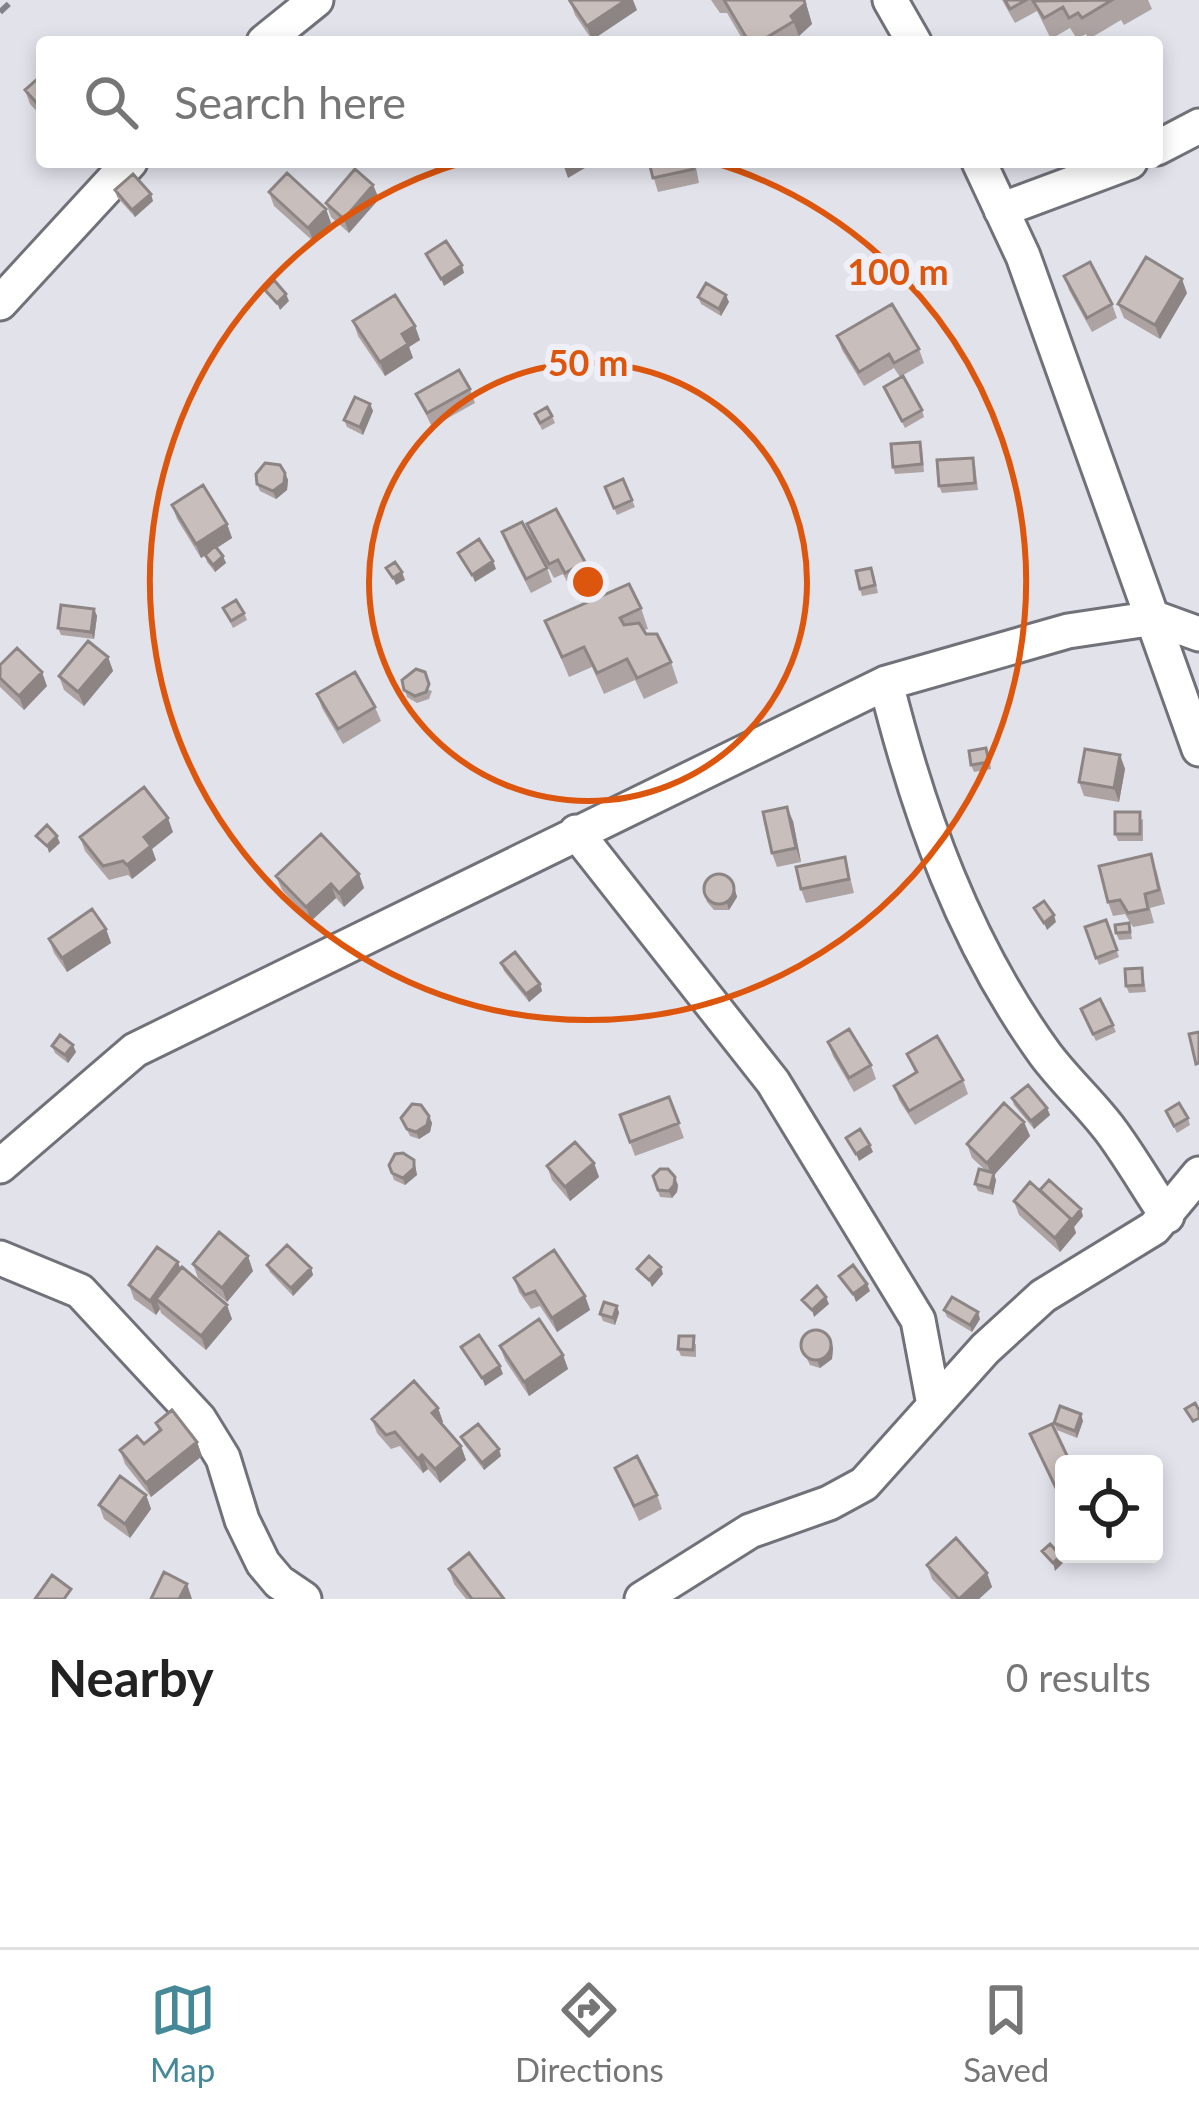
<!DOCTYPE html>
<style>
body{margin:0;font-family:Lato,sans-serif;background:#f2f2f2;color:#222}
.controls{position:absolute;right:36px;bottom:36px;display:grid;overflow:hidden;border-radius:12px;box-shadow:0 6px 18px #0003}
.controls button{width:108px;height:108px;display:grid;place-items:center;padding:0;border:0;border-bottom:3px solid #e0e0e0;background:#fff;color:#222;font:60px sans-serif}
.list{margin:0;padding:0;list-style:none}
h2{display:flex;justify-content:space-between;align-items:center;height:156px;margin:0;padding:0 48px;font-size:51px}
h2 small{font-size:39px;font-weight:400;color:#767676}
.icon{flex:none;width:66px;height:66px;fill:none;stroke:currentColor;stroke-width:2;stroke-linecap:round;stroke-linejoin:round}
.map{position:relative;flex:none;width:1199px;height:1599px;overflow:hidden}
.search{position:absolute;background:#fff;box-shadow:0 6px 18px #0003;left:36px;right:36px;top:36px;height:132px;display:flex;align-items:center;gap:30px;box-sizing:border-box;padding:0 42px;border-radius:12px;color:#767676;font-size:45px}
.sheet{height:348px;background:#fff}
nav{display:flex;justify-content:space-around;align-items:center;box-sizing:border-box;height:168px;border-top:3px solid #e0e0e0;background:#fff;font-size:33px;color:#767676}
nav a{display:grid;justify-items:center;gap:6px}
nav .on{color:#458897}
.map>svg:first-child{display:block}
.lines{fill:none;stroke-linecap:round;stroke-linejoin:round}
.minor-casing{stroke:#717179;stroke-width:39}
.path{stroke:#818188;stroke-width:6;stroke-dasharray:12 6;stroke-linecap:butt}
.minor{stroke:#fff;stroke-width:33}
.wall{fill:#aca3a2}
.shaded-wall{fill:#8c8584}
.building{fill:#c8bebc;stroke:#8c8584;stroke-width:3}
.ring{fill:none;stroke:#dd560d;stroke-width:6}
.centre{fill:#dd560d;stroke:#efeff8;stroke-width:6}
.ring-label{font-size:36px;text-anchor:middle;font-weight:bold;fill:#dd560d;stroke:#efeff8;stroke-width:12;stroke-linejoin:round;paint-order:stroke}
</style>
<div class="map">
<svg width="1199" height="1599" viewBox="0 0 1199 1599">
<rect width="100%" height="100%" fill="#e2e2eb"/>
<g class="lines">
<defs>
<path id="minor" d="M890,0L914,42
M264,42L316,0
M1157,148L1199,126
M979,162L1023,256L1199,749
M1001,210L1130,162
M0,303L130,162
M886,683C919,815 964,942 1045,1054C1065,1081 1091,1104 1111,1131C1131,1158 1148,1188 1167,1216
M576,832L773,1082L918,1320L934,1405
M0,1166L135,1050L886,683L1068,631L1155,618L1199,634
M0,1258L80,1291L199,1419L223,1458L242,1520L263,1563L279,1582L304,1599
M642,1599L750,1531L829,1503L864,1484L985,1349L1043,1296L1154,1228L1199,1174"/>
</defs>
<use href="#minor" class="minor-casing"/>
<path class="path" d="M0,12L13,0"/>
<use href="#minor" class="minor"/>
</g>
<path class="wall" d="M711,0H805L812,24L799,36L801,42H744L727,13H720Z
M1002,0H1148L1152,9L1124,25L1121,20L1089,39L1086,34L1077,39L1070,28L1051,39L1037,11L1015,23Z
M570,1L637,10L592,40L575,15Z
M42,75V117L30,104L25,90Z
M649,162H695L699,183L658,192Z
M373,185L379,199L349,233L331,217L326,203Z
M115,190L153,201L135,217L117,197Z
M269,192L326,209L331,223L314,242L274,206Z
M1064,276L1112,304L1117,318L1092,332L1069,290Z
M1187,293L1160,339L1124,318L1118,304Z
M698,297L729,302L721,316L701,304Z
M353,321L415,326L420,340L409,347L413,358L385,376L358,336Z
M837,336L919,349L924,363L900,377L894,368L864,386L842,350Z
M884,387L922,410L924,417L905,428Z
M470,389L475,403L432,427L416,394Z
M370,404L373,411L363,435L347,427L344,420Z
M535,414L552,416L555,423L542,430Z
M920,442L922,449L924,472L895,474L893,467Z
M973,458L975,465L978,490L942,493L939,486Z
M285,473L288,480L287,490L276,499L260,491L257,484Z
M623,479L635,507L617,515L605,487Z
M172,505L227,524L232,538L217,548L226,563L215,572L207,562L205,555L201,558L177,519Z
M527,524L585,562L590,576L570,587L563,574L554,578L532,538Z
M502,532L547,568L552,582L531,593L507,546Z
M874,575L878,593L862,596L860,589Z
M223,608L244,613L247,620L233,628Z
M641,608L648,629L644,630L671,662L678,683L644,699L635,680L604,694L592,667L569,677L545,621Z
M94,609L97,616L94,639L61,635L58,628Z
M108,657L113,671L84,706L64,690L59,676Z
M0,665L47,686L24,710L0,687Z
M402,680L432,691L429,699L417,703L407,697Z
M317,694L375,707L381,721L343,744L322,708Z
M989,755L991,769L974,772L971,765Z
M1120,755L1125,769L1119,802L1084,796L1079,782Z
M1143,819V841H1118L1115,834Z
M793,821L801,862L777,867L772,853Z
M173,832L152,849L156,860L132,879L128,875L109,880L85,851L80,837Z
M845,857L854,893L806,903L801,889Z
M1156,869L1165,904L1150,908L1154,923L1133,927L1125,914L1113,916L1108,902Z
M359,874L364,888L344,907L336,898L311,921L282,890L276,876Z
M732,881L737,897L729,910H714L707,902L705,895Z
M1106,920L1119,957L1099,965L1085,927Z
M1129,923L1132,939L1119,940L1116,933Z
M106,929L111,943L67,972L54,953L49,939Z
M501,963L540,984L542,991L529,1002L504,971Z
M1142,968L1146,992L1129,993L1126,986Z
M1083,1016L1113,1025L1116,1032L1096,1041Z
M828,1042L871,1065L876,1079L854,1092L833,1056Z
M52,1046L76,1052L68,1063L55,1053Z
M907,1054L963,1080L968,1094L915,1125L899,1100L894,1086L915,1073Z
M669,1097L684,1138L635,1156L620,1115Z
M1012,1098L1047,1108L1050,1115L1034,1129L1014,1105Z
M1166,1111L1188,1118L1190,1125L1177,1133Z
M429,1116L432,1123L430,1132L419,1139L410,1136L401,1118Z
M1024,1122L1030,1136L994,1175L996,1180L993,1195L978,1191L975,1184L985,1170L972,1158L967,1144Z
M414,1160L417,1175L405,1185L394,1180L389,1165Z
M594,1163L599,1177L570,1201L552,1180L547,1166Z
M653,1176L678,1185L677,1192L672,1198L660,1197Z
M1040,1190L1083,1216L1074,1227L1076,1233L1060,1252L1019,1215L1014,1201Z
M193,1264L253,1271L227,1302L198,1278Z
M267,1265L311,1268L313,1275L293,1296L270,1272Z
M181,1269L232,1319L206,1350L161,1313L160,1309L156,1315L134,1299L129,1285Z
M514,1278L585,1296L590,1310L557,1332L540,1306L531,1309L519,1292Z
M617,1306L619,1313L615,1325L603,1321L600,1314Z
M944,1310L980,1319L972,1332L947,1317Z
M831,1341L833,1348L832,1359L820,1368L810,1365L800,1345Z
M696,1344V1357L681,1356L678,1349Z
M500,1346L563,1355L568,1369L529,1396L505,1360Z
M438,1408L443,1422L441,1424L461,1446L466,1460L440,1483L428,1469L423,1473L400,1446L391,1449L377,1433L372,1419Z
M1083,1421L1077,1438L1057,1430L1054,1423Z
M156,1423L197,1442L202,1456L151,1497L125,1464L120,1450L144,1444L159,1432Z
M1030,1434L1064,1464V1501L1062,1502Z
M461,1437L501,1456L484,1470L464,1444Z
M615,1468L657,1495L662,1509L639,1521Z
M146,1495L151,1509L130,1538L104,1519L99,1505Z
M927,1565L987,1573L992,1587L979,1599H951L932,1579Z
M449,1569L504,1599H466L454,1584Z"/>
<path class="shaded-wall" d="M626,0H633L637,10L592,40L587,26Z
M805,0L812,24L799,36L791,16Z
M567,162H595L568,178L563,164Z
M373,185L379,199L349,233L344,219Z
M151,194L153,201L135,217L132,210Z
M326,209L331,223L314,242L308,228Z
M462,265L464,273L444,286L441,279Z
M1182,279L1187,293L1160,339L1155,325Z
M286,294L289,301L280,310L277,303Z
M726,295L729,302L721,316L719,309Z
M415,326L420,340L409,347L413,358L385,376L380,362L402,334Z
M370,404L373,411L363,435L360,427Z
M285,473L288,480L287,490L276,499L273,491Z
M227,524L232,538L201,558L196,544Z
M223,556L226,563L215,572L213,565Z
M493,561L496,569L475,582L472,575Z
M402,572L405,580L396,585L393,578Z
M94,609L97,616L94,639L91,632Z
M108,657L113,671L84,706L78,692Z
M42,672L47,686L24,710L19,696Z
M1120,755L1125,769L1119,802L1114,788Z
M787,807L793,821L801,862L796,848Z
M168,818L173,832L152,849L156,860L132,879L127,865L144,837Z
M57,836L60,843L49,853L47,846Z
M359,874L364,888L344,907L339,893Z
M331,884L336,898L311,921L306,907Z
M735,890L737,897L729,910L727,903Z
M1054,915L1056,922L1047,930L1044,923Z
M106,929L111,943L67,972L62,958Z
M540,984L542,991L529,1002L526,994Z
M73,1045L76,1052L68,1063L65,1055Z
M1047,1108L1050,1115L1034,1129L1031,1121Z
M429,1116L432,1123L430,1132L419,1139L416,1132Z
M1024,1122L1030,1136L994,1175L996,1180L993,1195L990,1188L992,1177L987,1163Z
M870,1145L873,1152L859,1161L856,1154Z
M414,1160L417,1175L405,1185L403,1178Z
M594,1163L599,1177L570,1201L565,1187Z
M675,1177L678,1185L677,1192L672,1198L669,1191Z
M1081,1209L1083,1216L1074,1227L1076,1233L1060,1252L1055,1238Z
M248,1256L253,1271L227,1302L222,1288Z
M178,1262L183,1276L156,1299L160,1309L156,1315L150,1301Z
M661,1267L663,1274L652,1287L649,1280Z
M311,1268L313,1275L293,1296L291,1288Z
M867,1284L870,1291L856,1302L853,1294Z
M585,1296L590,1310L557,1332L552,1318Z
M826,1297L829,1304L814,1317L812,1310Z
M227,1305L232,1319L206,1350L201,1336Z
M617,1306L619,1313L615,1325L613,1318Z
M978,1312L980,1319L972,1332L970,1325Z
M831,1341L833,1348L832,1359L820,1368L817,1360Z
M563,1355L568,1369L529,1396L524,1382Z
M500,1366L503,1374L485,1386L482,1378Z
M438,1408L443,1422L437,1427L432,1413Z
M1081,1414L1083,1421L1077,1438L1075,1431Z
M197,1442L202,1456L151,1497L146,1483Z
M461,1446L466,1460L440,1483L435,1469Z
M499,1449L501,1456L484,1470L482,1463Z
M422,1455L428,1469L423,1473L418,1459Z
M146,1495L151,1509L130,1538L125,1524Z
M1061,1556L1063,1563L1055,1571L1053,1563Z
M987,1573L992,1587L979,1599H959Z
M187,1584L192,1599H179Z"/>
<path class="building" d="M572,0H626L587,26L570,1Z
M724,0H804L805,4L791,16L794,21L759,42H749Z
M1005,0H1026L1010,9Z
M1112,0L1082,18L1078,13L1069,18L1063,7L1044,18L1033,1Z
M42,75V109L25,90Z
M649,162H693L694,169L653,178Z
M355,169L373,185L344,219L326,203Z
M287,173L326,209L308,228L269,192Z
M133,174L151,194L132,210L115,190Z
M446,241L462,265L441,279L426,254Z
M1146,257L1182,279L1155,325L1118,304Z
M1090,262L1112,304L1087,318L1064,276Z
M274,280L286,294L277,303L265,290Z
M706,283L726,295L719,309L698,297Z
M395,295L415,326L402,334L408,344L380,362L353,321Z
M892,304L919,349L894,363L889,354L859,372L837,336Z
M459,370L470,389L427,413L416,394Z
M903,376L922,410L902,421L884,387Z
M355,397L370,404L360,427L344,420Z
M547,407L552,416L540,423L535,414Z
M920,442L922,464L893,467L891,444Z
M973,458L975,483L939,486L937,460Z
M265,463L280,465L285,473L284,483L273,491L257,484L256,474Z
M623,479L632,500L614,508L605,487Z
M203,485L227,524L196,544L172,505Z
M556,509L585,562L565,573L558,560L549,564L527,524Z
M522,522L547,568L526,579L502,532Z
M479,539L493,561L472,575L458,553Z
M215,546L223,556L213,565L205,555Z
M395,562L402,572L393,578L386,568Z
M871,568L875,585L860,589L856,571Z
M629,584L641,608L620,618L624,625L639,623L646,634H657L671,662L637,678L627,659L597,673L584,647L562,657L545,621Z
M236,600L244,613L231,621L223,608Z
M61,605L94,609L91,632L58,628Z
M88,641L108,657L78,692L59,676Z
M17,648L42,672L19,696L0,678V665Z
M416,669L425,672L429,684L426,692L415,696L404,690L402,680Z
M355,672L375,707L338,729L317,694Z
M986,748L989,762L971,765L969,751Z
M1085,749L1120,755L1114,788L1079,782Z
M144,787L168,818L144,837L151,846L127,865L123,861L103,866L80,837Z
M787,807L796,848L772,853L763,812Z
M1115,812H1140V834H1115Z
M47,825L57,836L47,846L36,836Z
M321,834L359,874L339,893L331,884L306,907L276,876Z
M1151,854L1159,890L1145,894L1148,909L1128,913L1120,900L1108,902L1099,866Z
M845,857L849,879L801,889L796,867Z
M704 889a15 15 0 1 1 30 0a15 15 0 1 1-30 0Z
M1044,901L1054,915L1044,923L1034,908Z
M92,909L106,929L62,958L49,939Z
M1106,920L1117,950L1096,958L1085,927Z
M1129,923L1130,932L1116,933L1115,925Z
M515,952L540,984L526,994L501,963Z
M1142,968L1143,985L1126,986L1125,969Z
M1100,999L1113,1025L1093,1034L1081,1009Z
M849,1029L871,1065L849,1078L828,1042Z
M1199,1032V1063L1196,1064L1189,1034Z
M60,1035L73,1045L65,1055L52,1046Z
M937,1036L963,1080L909,1111L894,1086L917,1072L907,1054Z
M1028,1085L1047,1108L1031,1121L1012,1098Z
M669,1097L679,1123L630,1142L620,1115Z
M1004,1103L1024,1122L987,1163L967,1144Z
M1179,1103L1188,1118L1174,1126L1166,1111Z
M412,1104L421,1105L429,1116L427,1125L416,1132L407,1129L401,1118Z
M860,1129L870,1145L856,1154L846,1138Z
M575,1142L594,1163L565,1187L547,1166Z
M403,1153L414,1160V1168L403,1178L392,1173L389,1165L395,1154Z
M660,1169H668L675,1177L674,1185L669,1191L658,1190L653,1176Z
M979,1169L994,1173L990,1188L975,1184Z
M1049,1180L1081,1209L1072,1220L1040,1190Z
M1030,1182L1071,1219L1055,1238L1014,1201Z
M219,1232L248,1256L222,1288L193,1264Z
M287,1245L311,1268L291,1288L267,1265Z
M157,1247L178,1262L150,1301L129,1285Z
M554,1250L585,1296L552,1318L535,1291L525,1295L514,1278Z
M649,1256L661,1267L649,1280L637,1269Z
M853,1265L867,1284L853,1294L839,1276Z
M182,1267L227,1305L201,1336L156,1299Z
M817,1286L826,1297L812,1310L802,1300Z
M952,1297L978,1312L970,1325L944,1310Z
M604,1302L617,1306L613,1318L600,1314Z
M539,1319L563,1355L524,1382L500,1346Z
M801 1345a15 15 0 1 1 30 0a15 15 0 1 1-30 0Z
M479,1335L500,1366L482,1378L461,1347Z
M679,1336H694L693,1350L678,1349Z
M414,1381L438,1408L432,1413L461,1446L435,1469L422,1455L418,1459L395,1432L386,1435L372,1419Z
M1195,1403L1199,1410V1418L1193,1421L1185,1409Z
M1060,1406L1081,1414L1075,1431L1054,1423Z
M172,1410L197,1442L146,1483L120,1450L137,1436L144,1444L161,1430L156,1423Z
M478,1424L499,1449L482,1463L461,1437Z
M1052,1424L1071,1464H1064V1484L1056,1488L1030,1434Z
M637,1456L657,1495L634,1506L615,1468Z
M1091,1457H1112L1111,1464H1091Z
M120,1476L146,1495L125,1524L99,1505Z
M956,1538L987,1573L959,1599L927,1565Z
M1050,1544L1061,1556L1053,1563L1042,1551Z
M469,1553L504,1599H472L449,1569Z
M164,1572L187,1584L179,1599H151Z
M52,1575L71,1589L64,1599H35Z"/>
<g class="ring">
<circle cx="588" cy="582" r="219"/>
<path d="M712 162A438 438 0 1 1 464 162"/>
</g>
<circle cx="588" cy="582" r="18" class="centre"/>
<g class="ring-label">
<text x="898" y="285">100 m</text>
<text x="588" y="376">50 m</text>
</g>
</svg>
<div class="controls">
<button><svg class="icon" aria-label="locate" viewBox="0 0 24 24"><circle cx="12" cy="12" r="6"/><path d="M12 2v4M12 18v4M2 12h4M18 12h4"/></svg></button>
</div>
<div class="search"><svg class="icon" aria-label="search" viewBox="0 0 24 24"><circle cx="10" cy="10" r="6"/><path d="M15 15l6 6"/></svg>Search here</div>
</div>
<section class="sheet">
<h2>Nearby<small>0 results</small></h2>
<ul class="list">
</ul>
</section>
<nav>
<a class="on"><svg class="icon" aria-label="map" viewBox="0 0 24 24"><path d="M3 6l6-2 6 2 6-2v14l-6 2-6-2-6 2zM9 4v14M15 6v14"/></svg>Map</a>
<a><svg class="icon" aria-label="directions" viewBox="0 0 24 24"><path d="M12 3l9 9-9 9-9-9zM9 14v-3h6M13 9l2 2-2 2"/></svg>Directions</a>
<a><svg class="icon" aria-label="saved" viewBox="0 0 24 24"><path d="M7 4h10v16l-5-4-5 4z"/></svg>Saved</a>
</nav>
